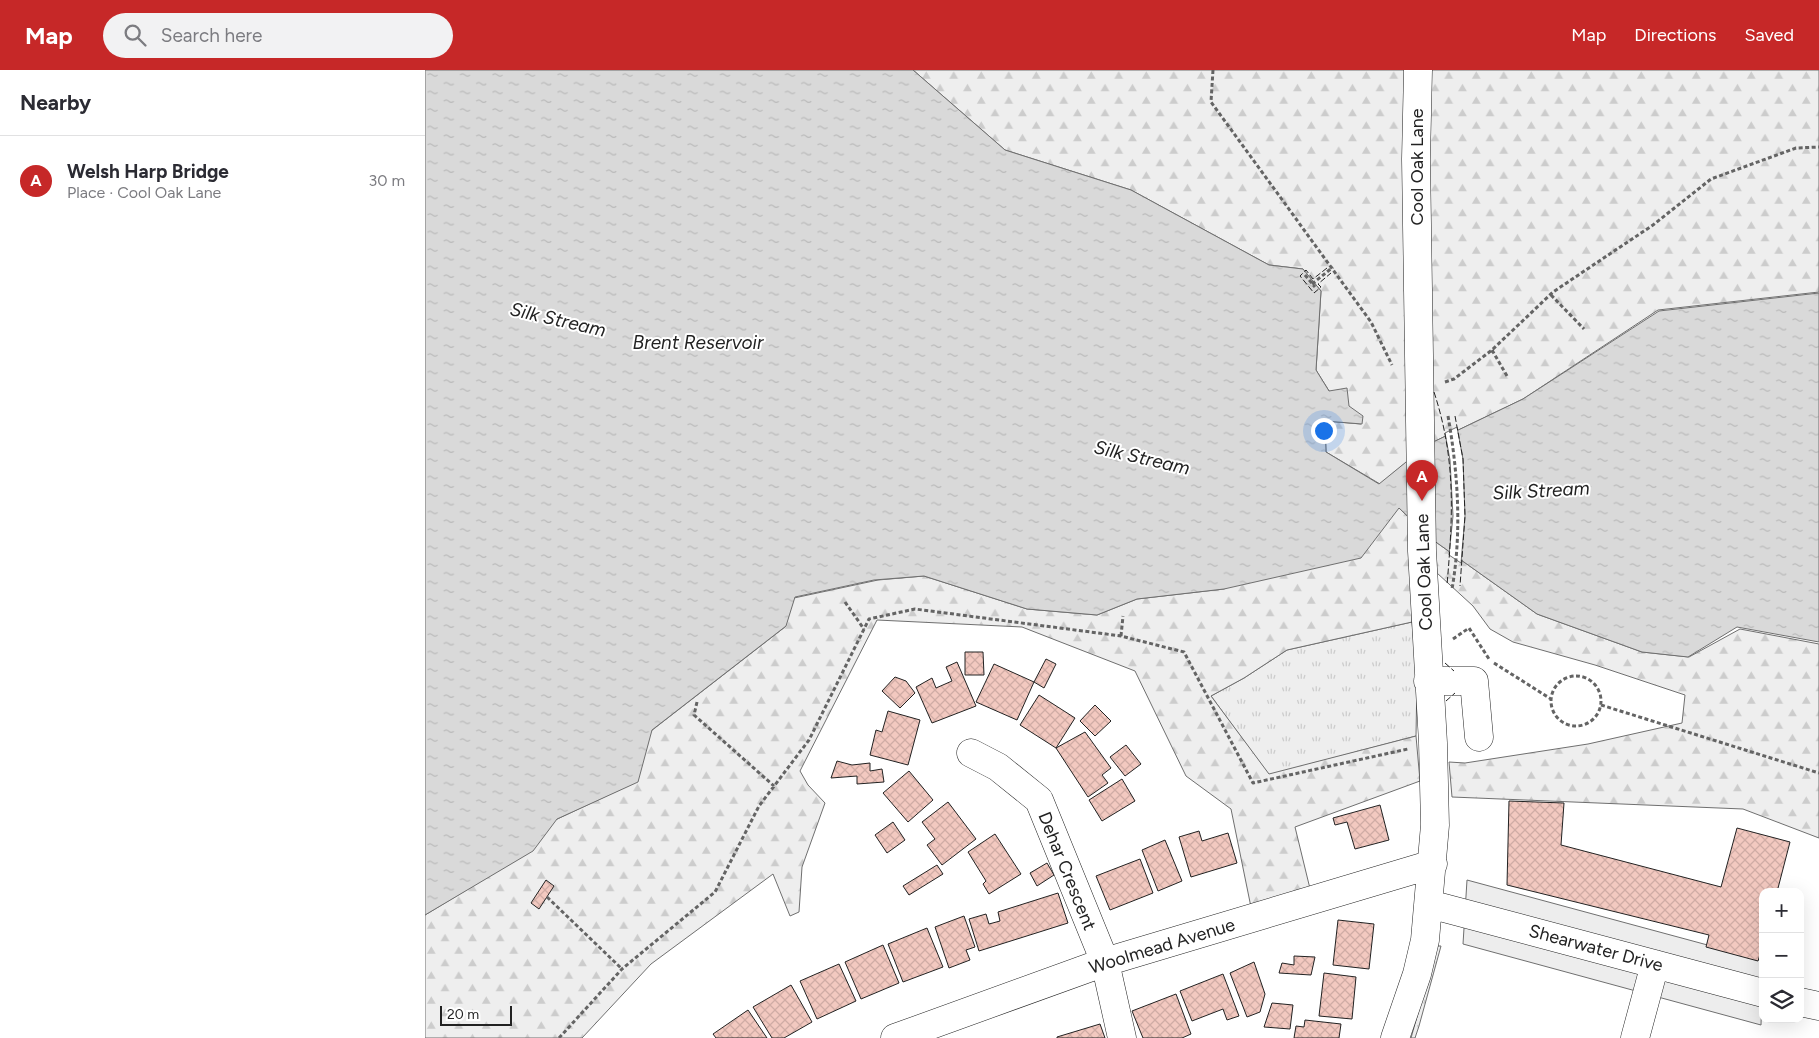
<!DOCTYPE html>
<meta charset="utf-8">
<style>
body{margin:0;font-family:Figtree,sans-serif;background:#f2f2f3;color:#2b2b33}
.controls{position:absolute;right:15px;bottom:15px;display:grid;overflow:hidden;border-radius:10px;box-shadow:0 5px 20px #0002}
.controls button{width:45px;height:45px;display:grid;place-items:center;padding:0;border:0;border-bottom:1px solid #e1e1e2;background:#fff;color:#2b2b33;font:25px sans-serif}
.scale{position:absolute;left:15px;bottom:12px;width:72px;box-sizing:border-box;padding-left:5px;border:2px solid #222;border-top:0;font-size:14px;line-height:18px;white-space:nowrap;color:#222;-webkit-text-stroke:4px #fff;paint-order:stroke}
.you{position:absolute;left:898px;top:360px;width:18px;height:18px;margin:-12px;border:4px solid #fff;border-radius:50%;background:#1a73e8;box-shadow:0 0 0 8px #1a73e833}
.badge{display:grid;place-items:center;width:32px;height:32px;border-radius:50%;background:#c62828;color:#fff;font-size:16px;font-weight:700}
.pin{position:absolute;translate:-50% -41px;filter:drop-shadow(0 1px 2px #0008)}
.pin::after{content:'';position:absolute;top:26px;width:18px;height:15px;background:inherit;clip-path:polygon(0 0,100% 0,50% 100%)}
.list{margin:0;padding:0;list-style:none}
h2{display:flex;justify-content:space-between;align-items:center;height:65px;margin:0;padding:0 20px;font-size:21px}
h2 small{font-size:16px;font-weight:400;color:#7c7c81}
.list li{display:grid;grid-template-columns:32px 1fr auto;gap:15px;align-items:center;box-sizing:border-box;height:90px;padding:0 20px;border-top:1px solid #e1e1e2}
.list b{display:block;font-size:19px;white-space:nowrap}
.list p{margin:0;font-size:16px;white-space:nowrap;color:#7c7c81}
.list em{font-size:16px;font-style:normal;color:#7c7c81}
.icon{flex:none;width:28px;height:28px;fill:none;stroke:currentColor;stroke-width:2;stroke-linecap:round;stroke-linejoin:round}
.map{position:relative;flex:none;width:1394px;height:968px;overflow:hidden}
header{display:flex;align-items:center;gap:30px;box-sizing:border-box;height:70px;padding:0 25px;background:#c62828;color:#fff}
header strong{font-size:24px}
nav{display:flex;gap:28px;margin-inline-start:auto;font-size:18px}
.search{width:350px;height:45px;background:#f2f2f3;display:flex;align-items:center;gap:12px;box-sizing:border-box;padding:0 18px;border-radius:28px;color:#7c7c81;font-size:19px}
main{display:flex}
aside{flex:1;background:#fff}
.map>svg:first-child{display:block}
.grass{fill:url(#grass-tufts);stroke:#6f6f6f}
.forest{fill:url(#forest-firs);stroke:#6f6f6f}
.parking{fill:#ededed;stroke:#6f6f6f}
.water{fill:url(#water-ripples);stroke:#6f6f6f}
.pier{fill:#fff;stroke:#6f6f6f}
.building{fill:url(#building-cross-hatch);stroke:#222}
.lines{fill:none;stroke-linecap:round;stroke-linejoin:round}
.minor-casing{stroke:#222;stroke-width:29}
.path{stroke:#646464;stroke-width:3;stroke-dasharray:4 2.5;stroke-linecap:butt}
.minor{stroke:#fff;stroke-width:28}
.fence{stroke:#222;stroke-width:1;stroke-dasharray:6 2.5;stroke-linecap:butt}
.labels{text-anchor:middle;stroke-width:4;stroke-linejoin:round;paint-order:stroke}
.street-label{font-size:18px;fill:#222;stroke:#fff}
.water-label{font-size:19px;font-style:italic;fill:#222;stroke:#fff}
</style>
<header>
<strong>Map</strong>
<div class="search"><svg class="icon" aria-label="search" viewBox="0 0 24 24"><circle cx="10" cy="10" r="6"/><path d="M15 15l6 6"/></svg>Search here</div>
<nav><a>Map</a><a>Directions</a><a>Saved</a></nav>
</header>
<main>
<aside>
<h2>Nearby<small></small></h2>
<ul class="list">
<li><span class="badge">A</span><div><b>Welsh Harp Bridge</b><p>Place · Cool Oak Lane</p></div><em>30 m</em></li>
</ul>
</aside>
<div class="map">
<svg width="1394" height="968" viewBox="0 0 1394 968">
<defs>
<pattern id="grass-tufts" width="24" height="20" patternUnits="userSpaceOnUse" patternTransform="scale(1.25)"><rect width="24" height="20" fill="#eee"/><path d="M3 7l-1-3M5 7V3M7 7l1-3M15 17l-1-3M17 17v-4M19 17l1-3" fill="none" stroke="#ccc"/></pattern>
<pattern id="forest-firs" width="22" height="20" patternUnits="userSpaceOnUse" patternTransform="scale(1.25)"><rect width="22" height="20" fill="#eee"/><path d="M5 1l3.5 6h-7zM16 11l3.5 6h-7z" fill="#ccc"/></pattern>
<pattern id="water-ripples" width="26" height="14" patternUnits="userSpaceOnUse" patternTransform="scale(1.25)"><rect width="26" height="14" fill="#d9d9d9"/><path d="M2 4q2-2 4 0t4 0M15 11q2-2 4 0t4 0" fill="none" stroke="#bababa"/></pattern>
<pattern id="building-cross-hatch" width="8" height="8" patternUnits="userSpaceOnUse" patternTransform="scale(1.25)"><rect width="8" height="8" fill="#f3c9c0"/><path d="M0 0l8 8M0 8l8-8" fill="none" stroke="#d0aca5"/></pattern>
</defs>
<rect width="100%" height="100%" fill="#fff"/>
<path class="grass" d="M987,552L992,607L991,666L844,705L786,626L819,608L862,580Z
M1012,876H1016L994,956L990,968H986Z"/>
<path class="forest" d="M488,0H1394V222L1233,240L1098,329L1002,375L955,414L901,382L900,351L936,354L924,336L904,321L891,300L896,221L878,199L844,195L706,120L580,80Z
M974,438L986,450L987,552L862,580L819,608L786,626L844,704L991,666L995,711L870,757L888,831L828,847L806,739L761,706L710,601L597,557L452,550L375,701L383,715L400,733L377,797L374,842L365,846L348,804L226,894L157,968H0V845L106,781L128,751L211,712L226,661L360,557L369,528L453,510L499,506L602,539L672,545L712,529L799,519Z
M1008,470L1112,544L1217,582L1264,587L1315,559L1394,574V768L1318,739L1027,727L1024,692L1040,693L1163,674L1257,653L1260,625L1170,595L1088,572L1065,559L1048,536L1012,503Z"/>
<path class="parking" d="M1042,810L1338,890L1336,955L1038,874Z"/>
<path class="water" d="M0,0H488L580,80L706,120L844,195L878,199L896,221L891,300L904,321L922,318L924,336L938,346L937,354L900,351L901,382L954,414L1002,375L1098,329L1234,241L1394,223V572L1312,557L1263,587L1217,582L1112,544L1008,470L974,438L936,488L799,519L712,529L672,545L602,539L499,506L449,510L370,527L361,556L227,660L213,712L132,749L108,781L0,845Z"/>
<path class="pier" d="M1032,357L1038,389L1040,446L1036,493L1024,485L1028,446L1025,390L1020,363Z"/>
<path class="building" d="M540,582H558L559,605H540Z
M621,589L631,594L619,618L609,612Z
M532,592L551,636L507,653L491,617L507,608L511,618L527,611L521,597Z
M569,594L609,612L592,650L551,632Z
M470,607L481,611L490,623L475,638L457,621Z
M614,625L650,648L631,678L595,655Z
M670,635L686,651L670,666L655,651Z
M463,641L495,650L483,695L445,685L451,660L457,662Z
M660,662L686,698L677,705L683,713L663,727L631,678Z
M701,675L716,694L700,706L685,687Z
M412,691L427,695L445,693V701L457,699L459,712L432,714V706L406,708Z
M484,701L508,730L483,752L458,723Z
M697,709L710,731L677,751L664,730Z
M1084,731L1139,733L1136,775L1296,817L1312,758L1365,772L1352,822H1338V875L1333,891L1281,877L1284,865L1082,815Z
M523,732L551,769L517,795L502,775L510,769L497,752Z
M955,735L964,770L930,779L922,752L910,755L908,748Z
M468,752L480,770L462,783L450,765Z
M774,761L777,771L803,763L812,793L766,807L754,767Z
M570,764L596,804L564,824L558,814L561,811L543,782Z
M740,770L757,811L733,821L717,780Z
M715,789L728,823L685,840L671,806Z
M622,793L629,805L612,816L605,803Z
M512,795L518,804L484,825L478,816Z
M121,810L129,816L114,839L106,833Z
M633,823L643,853L554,881L544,849L561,844L564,854L575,851L573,842Z
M539,846L550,877L541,880L545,890L524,898L510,857Z
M913,850L949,854L944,899L908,895Z
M502,858L518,897L478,912L463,874Z
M458,875L474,913L436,929L420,892Z
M869,886L890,887L886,905L854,903L857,893L869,895Z
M829,892L840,924L835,942L822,947L805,903Z
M414,894L431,931L392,949L375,911Z
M899,903L931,907L927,949L894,946Z
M798,904L814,946L802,950L798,939L767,951L755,921Z
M366,915L387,952L359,968H347L328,937Z
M751,924L766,964L757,968H718L707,941Z
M847,933L868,935L865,959L839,957Z
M323,940L342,968H291L288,964Z
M880,950L916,954L914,968H869L871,956L879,957Z
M675,954L680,968H632V967Z"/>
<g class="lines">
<defs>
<path id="minor" d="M1003,611H1049L1054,667
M546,683L573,697L614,730L680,892L697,968
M1004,834L1338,923
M1375,932L1394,936
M470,968L680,892L1008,794
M970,968L992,904L1000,870L1010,755L1008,673L997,481L991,89L993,0
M1210,968L1230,894"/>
</defs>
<use href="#minor" class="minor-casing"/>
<path class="path" d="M788,0L786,32L946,252L967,295
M880,205L890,217
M887,214L908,197
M1126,225L1159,259
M1067,280L1082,306
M1020,312L1029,309L1067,280L1128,222L1228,155L1286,109L1371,78L1394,77
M1023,346C1033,403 1037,462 1027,519
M420,532L439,559
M696,566L698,546
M1028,569L1044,558L1064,589
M1069,593L1126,629
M1126 631a25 25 0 1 1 50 0a25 25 0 1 1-50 0Z
M272,632L269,645L349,716
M1176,635L1394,703
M122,827L197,899
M134,968L197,899L290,822L334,736L384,670L444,549L490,539L696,566L759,582L828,713L983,679"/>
<use href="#minor" class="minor"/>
<path class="fence" d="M902,198L888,209L881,200L875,206L889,223L896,217L893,214L906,203
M1009,322C1031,389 1028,445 1022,515
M1030,346L1038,389L1040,446L1035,516
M1020,593L1029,601
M1021,631L1030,623"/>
</g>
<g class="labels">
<g class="street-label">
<text transform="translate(992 97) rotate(-90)" y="6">Cool Oak Lane</text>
<text transform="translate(999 502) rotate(-92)" y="6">Cool Oak Lane</text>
<text transform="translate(642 801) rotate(68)" y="6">Dehar Crescent</text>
<text transform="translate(737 876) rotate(-17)" y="6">Woolmead Avenue</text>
<text transform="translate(1171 878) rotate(15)" y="6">Shearwater Drive</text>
</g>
<g class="water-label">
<text transform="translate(133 249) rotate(13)" y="7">Silk Stream</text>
<text x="273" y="279">Brent Reservoir</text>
<text transform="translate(717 387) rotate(13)" y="7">Silk Stream</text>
<text transform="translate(1116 420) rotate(-3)" y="7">Silk Stream</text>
</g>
</g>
</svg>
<div class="controls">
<button>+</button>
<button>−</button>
<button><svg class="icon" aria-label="layers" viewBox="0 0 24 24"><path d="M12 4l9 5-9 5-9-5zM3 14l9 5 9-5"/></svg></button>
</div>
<div class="scale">20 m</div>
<div class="you"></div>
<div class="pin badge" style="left:997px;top:431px">A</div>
</div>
</main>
